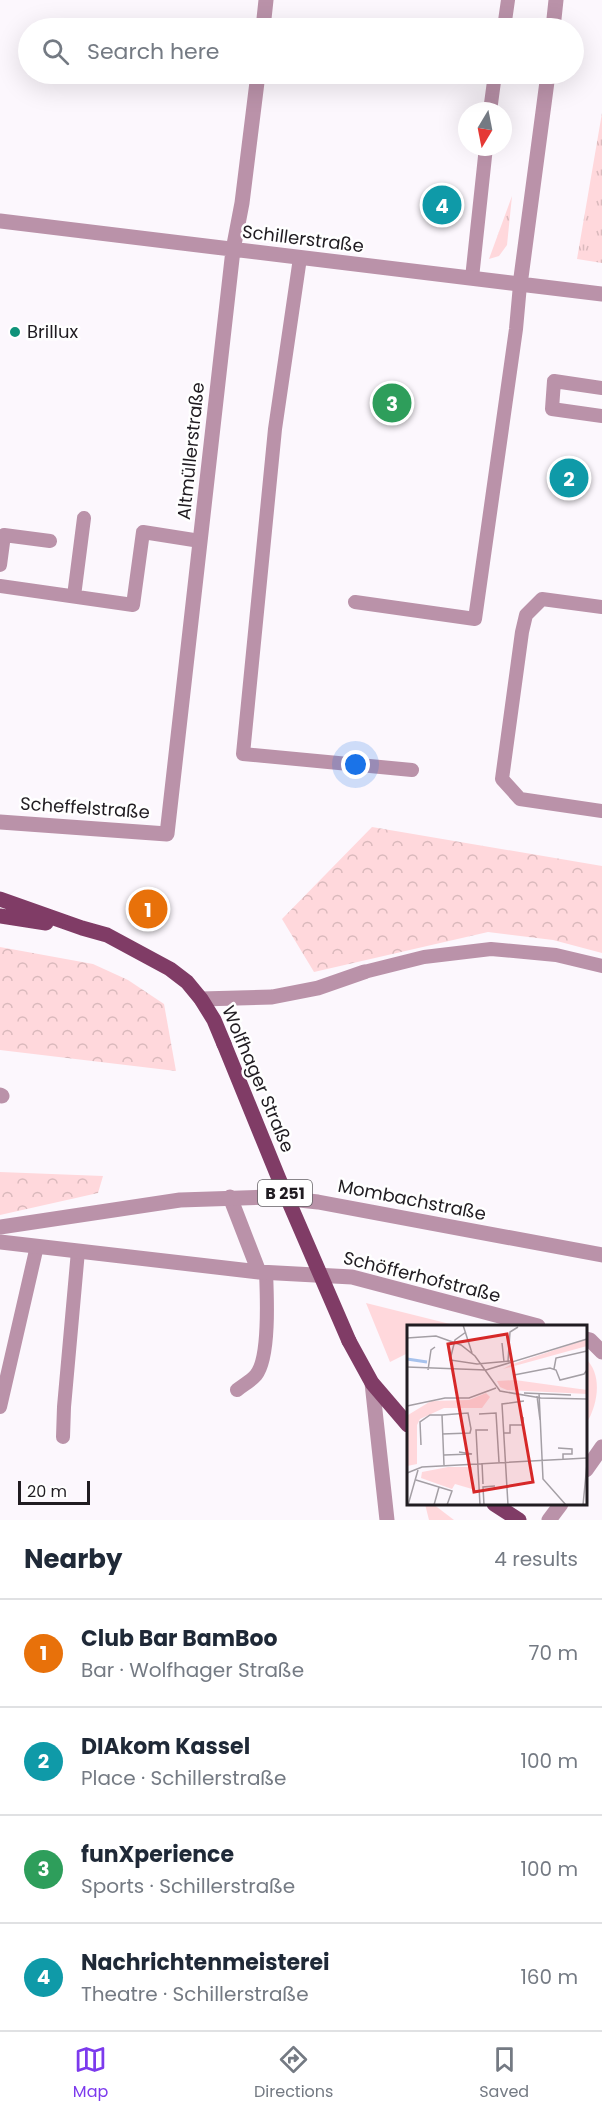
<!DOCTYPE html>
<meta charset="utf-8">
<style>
body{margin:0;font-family:Poppins,sans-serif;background:#f2f2f3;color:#1f2937}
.compass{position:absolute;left:458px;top:102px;width:54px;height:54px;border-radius:50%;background:#fff;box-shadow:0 6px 24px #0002;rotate:190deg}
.scale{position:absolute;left:18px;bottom:15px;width:72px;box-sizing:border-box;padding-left:6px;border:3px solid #201c21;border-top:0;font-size:16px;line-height:21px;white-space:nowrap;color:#201c21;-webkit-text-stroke:4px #fff;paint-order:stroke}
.you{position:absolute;left:356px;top:765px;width:21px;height:21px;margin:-15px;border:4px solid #fff;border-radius:50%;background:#1a73e8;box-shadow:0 0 0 9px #1a73e833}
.badge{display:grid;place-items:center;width:39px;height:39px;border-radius:50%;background:#7c3aed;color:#fff;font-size:20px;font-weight:700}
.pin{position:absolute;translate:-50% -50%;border:3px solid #fff;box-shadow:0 2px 6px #0006}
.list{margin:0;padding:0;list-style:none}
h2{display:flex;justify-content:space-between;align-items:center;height:78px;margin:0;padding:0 24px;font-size:26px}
h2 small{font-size:20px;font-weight:400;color:#747a83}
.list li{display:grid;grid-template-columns:39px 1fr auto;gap:18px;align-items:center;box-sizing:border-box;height:108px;padding:0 24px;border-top:2px solid #e0e1e3}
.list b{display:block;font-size:22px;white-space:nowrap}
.list p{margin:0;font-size:20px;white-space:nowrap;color:#747a83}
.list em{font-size:20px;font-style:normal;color:#747a83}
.icon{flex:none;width:33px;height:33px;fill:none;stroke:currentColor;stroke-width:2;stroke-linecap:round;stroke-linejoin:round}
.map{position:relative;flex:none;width:602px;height:1520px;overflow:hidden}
.search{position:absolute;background:#fff;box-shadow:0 6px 24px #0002;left:18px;right:18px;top:18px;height:66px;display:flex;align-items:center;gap:15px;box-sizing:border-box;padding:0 21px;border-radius:33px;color:#747a83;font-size:22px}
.sheet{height:510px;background:#fff}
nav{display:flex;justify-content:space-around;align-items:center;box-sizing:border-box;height:84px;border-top:2px solid #e0e1e3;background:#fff;font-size:16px;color:#747a83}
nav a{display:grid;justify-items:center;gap:3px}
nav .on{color:#7c3aed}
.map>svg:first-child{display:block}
.grass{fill:url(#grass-tufts)}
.forest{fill:url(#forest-crowns)}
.park{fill:#ffd8dc}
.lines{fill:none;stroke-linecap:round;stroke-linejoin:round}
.service{stroke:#ba92a9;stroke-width:14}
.minor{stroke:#ba92a9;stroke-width:15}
.tertiary{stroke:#ba92a9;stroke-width:15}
.primary{stroke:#803c66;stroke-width:15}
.primary-bridge{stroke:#803c66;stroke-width:15}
.poi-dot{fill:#10927a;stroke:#fff;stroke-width:2}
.labels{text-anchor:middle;stroke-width:5;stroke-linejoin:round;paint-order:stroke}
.shield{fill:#fff;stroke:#636064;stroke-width:1.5}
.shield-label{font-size:16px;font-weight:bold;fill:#201c21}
.street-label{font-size:18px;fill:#201c21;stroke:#fff}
.poi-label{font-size:18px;fill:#201c21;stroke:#fff;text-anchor:start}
.inset-river{fill:none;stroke:#a7c2ec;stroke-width:3}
.inset-road{fill:none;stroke:#a49fa5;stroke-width:1.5}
.view{fill:#d62828;fill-opacity:0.15;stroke:#d62828;stroke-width:3}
.inset-edge{fill:none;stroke:#201c21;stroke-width:3}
</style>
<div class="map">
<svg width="602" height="1520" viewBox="0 0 602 1520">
<defs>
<pattern id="grass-tufts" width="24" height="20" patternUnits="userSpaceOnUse" patternTransform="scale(1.5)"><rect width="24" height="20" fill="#ffd8dc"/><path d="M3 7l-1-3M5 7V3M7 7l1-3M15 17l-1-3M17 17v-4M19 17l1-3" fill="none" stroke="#dab9bc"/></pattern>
<pattern id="forest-crowns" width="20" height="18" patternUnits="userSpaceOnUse" patternTransform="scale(1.5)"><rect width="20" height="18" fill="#ffd8dc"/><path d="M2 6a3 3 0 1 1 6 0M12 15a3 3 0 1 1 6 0" fill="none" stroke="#dab9bc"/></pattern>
</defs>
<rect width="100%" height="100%" fill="#fcf7fd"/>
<path class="grass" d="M602,113V263L577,259Z
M512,196L507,245L499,256L489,259Z"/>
<path class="forest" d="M372,827L602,866V953L553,940L488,932L314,972L282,919Z
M0,947L93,964L128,980L164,1004L176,1071L0,1050Z
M0,1172L103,1176L98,1193L0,1215Z"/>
<path class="park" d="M366,1303L458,1326H408V1353L390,1362Z
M586,1359C602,1374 599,1403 586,1424Z
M425,1504H433L454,1520H429Z"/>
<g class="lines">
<path class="service" d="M504,28L508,0
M490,111L495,74
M300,258L275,429L243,754L412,770
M472,278L486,147
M602,388L554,381L552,409L602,416
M0,565L4,535L50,541
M0,586L133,605L143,532L200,541
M74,596L84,518
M355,602L475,619L516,329L520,285
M602,607L542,599L526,615L522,632L502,779L520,799L602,811
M364,972L424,957L491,949L556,955L602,966
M237,1390C243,1385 251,1381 256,1375C270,1358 267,1295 266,1272
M0,1407L37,1246
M63,1437L64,1407L78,1251"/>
<path class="minor" d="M263,28L266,0
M553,28L556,0
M0,221L602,294
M520,285L548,74
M0,822L167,834L233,250L242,203L258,74
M201,999L272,997L318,988L364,972
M0,1095L2,1096
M230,1197L259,1272
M0,1242L259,1272L352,1277L538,1326
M586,1339L590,1340L602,1352
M372,1383L387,1520
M586,1470L602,1447
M549,1520L561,1504"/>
<path class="tertiary" d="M0,1227L180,1200L271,1197L318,1202L602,1255"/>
<path class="primary" d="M0,899L82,928L107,935L170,969L187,982L201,999L214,1020L224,1044
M0,916L46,923
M349,1341L372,1383L408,1425
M494,1504L519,1520"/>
<path class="primary-bridge" d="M224,1044L279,1179L349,1341"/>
</g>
<circle class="poi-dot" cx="15" cy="332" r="6"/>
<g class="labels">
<rect class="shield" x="258" y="1180" width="54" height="26" rx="4.5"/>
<g class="shield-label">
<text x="285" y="1199">B 251</text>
</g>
<g class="street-label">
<text transform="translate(303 239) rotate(7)" y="6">Schillerstraße</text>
<text transform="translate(191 451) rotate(-84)" y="6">Altmüllerstraße</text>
<text transform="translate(85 808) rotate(4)" y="6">Scheffelstraße</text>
<text transform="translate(258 1079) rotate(67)" y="6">Wolfhager Straße</text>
<text transform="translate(412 1200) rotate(11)" y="6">Mombachstraße</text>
<text transform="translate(422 1277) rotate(14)" y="6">Schöfferhofstraße</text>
</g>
<g class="poi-label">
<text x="27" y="338">Brillux</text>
</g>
</g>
<g transform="translate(407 1325)">
<rect width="180" height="180" fill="#fcf7fd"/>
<path d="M41,142H65V164L48,159L45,164L14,153L15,147Z" fill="#ffd8dc"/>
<path d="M180,14V21L96,44L103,40ZM108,55L180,65V69L100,65L93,62L90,56ZM79,68L83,72L75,83H37L13,94L10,100V139L0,141L1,90L24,76L62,75Z" fill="#ffd8dc"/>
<path class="inset-river" d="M0,34L20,37"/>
<path class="inset-road" d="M56,0L65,28M59,7L48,15L43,35L70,39L103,36M0,13L29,11L54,20L68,31L93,66L134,73L180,74M95,18L97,37M101,36L103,7L111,2M0,42L79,45L180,14M147,44L149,33L180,26M21,45L24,25L28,22M107,50L143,43L149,45L153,55L177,49L180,45M117,68L164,70M132,68L136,154L159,180M130,71L133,95M0,81L38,73H62L89,63M72,89L89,88L92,137M97,108H103V100H116V92M35,109L63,108L64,104L61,88L35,90M14,120L13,97L23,90H35L37,140M151,123L165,124V129H156V134M37,130L65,129L52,127M75,138L76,159M0,148L15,142L180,133M9,155L45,166L40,180M1,180L11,145M27,180L32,162M73,180L69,105H81M77,180L76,162L88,161M101,180L95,79L117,76M176,180L180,139"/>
<path class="view" d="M100,9L126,157L67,167L41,19Z"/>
<rect width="180" height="180" class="inset-edge"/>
</g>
</svg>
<svg class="compass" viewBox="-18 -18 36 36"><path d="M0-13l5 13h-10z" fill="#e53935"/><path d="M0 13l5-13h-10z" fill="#747a83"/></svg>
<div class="scale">20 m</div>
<div class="you"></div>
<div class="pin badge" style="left:148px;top:909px;background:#e8710a">1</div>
<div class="pin badge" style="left:569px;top:478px;background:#0f9aa8">2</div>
<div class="pin badge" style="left:392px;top:403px;background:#2e9e5b">3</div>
<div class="pin badge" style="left:442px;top:205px;background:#0f9aa8">4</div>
<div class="search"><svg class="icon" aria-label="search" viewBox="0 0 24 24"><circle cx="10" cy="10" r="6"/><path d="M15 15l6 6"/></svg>Search here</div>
</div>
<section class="sheet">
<h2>Nearby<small>4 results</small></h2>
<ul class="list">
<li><span class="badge" style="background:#e8710a">1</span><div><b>Club Bar BamBoo</b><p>Bar · Wolfhager Straße</p></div><em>70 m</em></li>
<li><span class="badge" style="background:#0f9aa8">2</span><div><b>DIAkom Kassel</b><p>Place · Schillerstraße</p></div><em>100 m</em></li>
<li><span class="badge" style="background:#2e9e5b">3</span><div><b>funXperience</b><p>Sports · Schillerstraße</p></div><em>100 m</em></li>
<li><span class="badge" style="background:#0f9aa8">4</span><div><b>Nachrichtenmeisterei</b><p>Theatre · Schillerstraße</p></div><em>160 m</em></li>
</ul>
</section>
<nav>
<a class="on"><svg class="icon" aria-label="map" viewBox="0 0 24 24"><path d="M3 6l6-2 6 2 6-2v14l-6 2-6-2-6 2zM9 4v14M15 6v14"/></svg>Map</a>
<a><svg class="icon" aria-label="directions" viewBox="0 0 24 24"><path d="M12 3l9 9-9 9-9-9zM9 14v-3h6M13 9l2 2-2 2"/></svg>Directions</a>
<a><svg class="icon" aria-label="saved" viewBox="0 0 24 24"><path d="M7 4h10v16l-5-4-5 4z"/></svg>Saved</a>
</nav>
